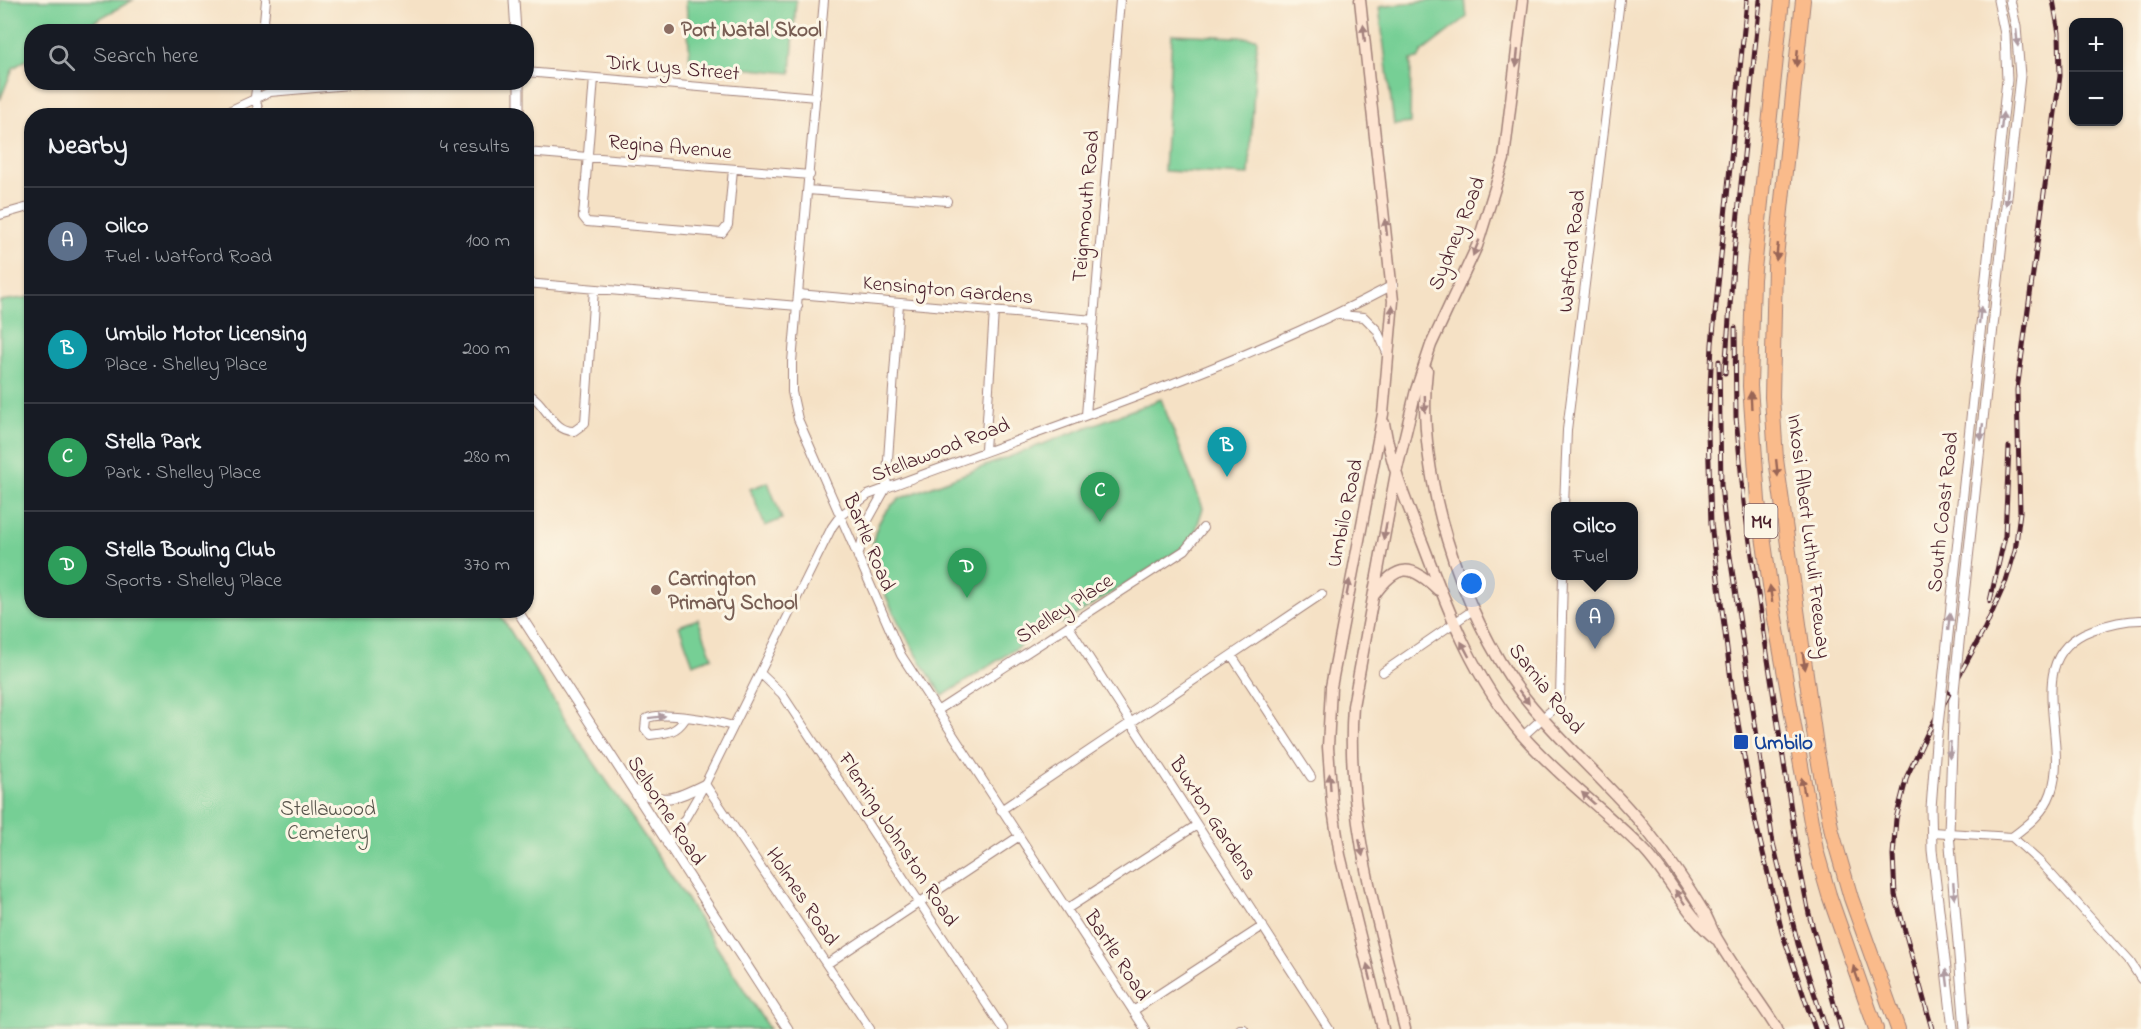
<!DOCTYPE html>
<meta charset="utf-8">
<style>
body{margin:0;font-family:"Indie Flower",sans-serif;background:#20242c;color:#f1f3f6}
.controls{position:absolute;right:18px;top:18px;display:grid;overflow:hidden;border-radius:12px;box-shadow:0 2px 4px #0004}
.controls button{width:54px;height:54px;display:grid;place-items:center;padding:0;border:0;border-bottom:2px solid #363941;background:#171b24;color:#f1f3f6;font:30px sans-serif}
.you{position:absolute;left:1472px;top:584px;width:21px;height:21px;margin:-15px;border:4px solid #fff;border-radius:50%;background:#1a73e8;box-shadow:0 0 0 9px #1a73e833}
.badge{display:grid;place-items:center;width:39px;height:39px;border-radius:50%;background:#1f6fb2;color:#fff;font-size:20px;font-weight:700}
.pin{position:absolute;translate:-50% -50px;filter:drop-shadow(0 2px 3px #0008)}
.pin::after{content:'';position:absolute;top:32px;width:21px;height:18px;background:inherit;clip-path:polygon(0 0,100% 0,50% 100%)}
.popup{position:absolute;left:1551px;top:502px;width:87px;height:78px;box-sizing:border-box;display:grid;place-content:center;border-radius:12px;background:#171b24;filter:drop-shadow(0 2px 4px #0005);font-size:20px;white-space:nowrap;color:#9ea1a6}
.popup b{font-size:22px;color:#f1f3f6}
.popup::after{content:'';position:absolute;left:50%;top:100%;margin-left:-12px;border:12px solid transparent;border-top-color:#171b24}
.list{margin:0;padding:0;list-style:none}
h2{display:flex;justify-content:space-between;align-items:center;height:78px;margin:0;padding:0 24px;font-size:26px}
h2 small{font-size:20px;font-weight:400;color:#9ea1a6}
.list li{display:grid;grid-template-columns:39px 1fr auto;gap:18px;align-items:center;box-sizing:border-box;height:108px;padding:0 24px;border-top:2px solid #363941}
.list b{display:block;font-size:22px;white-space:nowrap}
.list p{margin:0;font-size:20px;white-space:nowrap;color:#9ea1a6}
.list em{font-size:20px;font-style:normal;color:#9ea1a6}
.icon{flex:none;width:33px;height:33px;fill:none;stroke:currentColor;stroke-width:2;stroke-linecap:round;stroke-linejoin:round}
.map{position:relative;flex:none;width:2141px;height:1029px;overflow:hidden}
.search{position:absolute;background:#171b24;box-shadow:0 2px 4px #0004;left:24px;top:24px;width:510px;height:66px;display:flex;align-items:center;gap:15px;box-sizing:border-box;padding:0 21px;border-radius:24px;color:#9ea1a6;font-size:22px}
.panel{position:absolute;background:#171b24;box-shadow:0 2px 4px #0004;left:24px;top:108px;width:510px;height:510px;border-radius:24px}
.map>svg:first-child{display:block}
.green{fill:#76cf95;stroke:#607760;stroke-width:1.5}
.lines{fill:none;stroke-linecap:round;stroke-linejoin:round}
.minor-casing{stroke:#a08078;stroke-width:10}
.tertiary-casing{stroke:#a08078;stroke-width:11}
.secondary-casing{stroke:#a08078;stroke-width:13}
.motorway-casing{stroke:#a08078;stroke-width:16}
.minor{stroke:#fff;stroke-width:8}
.tertiary{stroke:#fff;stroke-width:9}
.secondary{stroke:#fde4d1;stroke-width:10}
.motorway{stroke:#fabb8b;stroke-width:14}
.rail-casing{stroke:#4a1f2b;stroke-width:5}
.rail{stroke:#fcf5e5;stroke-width:3;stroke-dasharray:9;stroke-linecap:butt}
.tertiary-bridge-casing{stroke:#a08078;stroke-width:11;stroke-linecap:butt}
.tertiary-bridge{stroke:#fff;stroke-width:9}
.oneway{fill:#a4827e}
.oneway2{fill:#ae9aa0}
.oneway3{fill:#996556}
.education-dot{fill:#8d6e63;stroke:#fcf5e5;stroke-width:2}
.transit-dot{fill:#1a4fb4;stroke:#fcf5e5;stroke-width:2}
.labels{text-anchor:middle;stroke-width:6;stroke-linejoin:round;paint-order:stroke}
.shield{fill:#fcf5e5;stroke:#7f5f63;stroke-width:1.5}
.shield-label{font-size:20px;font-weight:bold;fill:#4a1f2b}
.education-label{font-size:21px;font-weight:bold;fill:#785e54;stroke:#fcf5e5;text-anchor:start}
.street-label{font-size:21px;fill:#4a1f2b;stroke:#fcf5e5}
.transit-label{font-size:21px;font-weight:bold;fill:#164399;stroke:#fcf5e5;text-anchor:start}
.park-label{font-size:21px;fill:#57544b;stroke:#fcf5e5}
</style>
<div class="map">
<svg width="2141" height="1029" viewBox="0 0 2141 1029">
<rect width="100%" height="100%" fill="#fcf5e5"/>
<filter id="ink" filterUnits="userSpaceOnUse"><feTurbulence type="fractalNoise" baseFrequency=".0167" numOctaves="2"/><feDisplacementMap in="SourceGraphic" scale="12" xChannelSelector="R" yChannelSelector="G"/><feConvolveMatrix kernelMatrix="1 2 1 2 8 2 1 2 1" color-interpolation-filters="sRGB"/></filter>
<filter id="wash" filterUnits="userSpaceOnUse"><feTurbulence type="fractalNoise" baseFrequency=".008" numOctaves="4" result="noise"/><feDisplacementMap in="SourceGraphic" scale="24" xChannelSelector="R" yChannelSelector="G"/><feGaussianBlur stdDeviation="1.35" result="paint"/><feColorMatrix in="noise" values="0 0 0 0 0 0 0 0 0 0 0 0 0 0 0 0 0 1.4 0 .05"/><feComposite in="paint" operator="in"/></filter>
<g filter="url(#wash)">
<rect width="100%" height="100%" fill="#f5e1c5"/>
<path class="green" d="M0,0H133L77,31L32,32L31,57L13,68L0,100Z
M686,0H796L791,73L690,63Z
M1437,0H1465L1467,17L1422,52L1418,59L1411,60L1410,123L1394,125L1379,7Z
M1172,34L1257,38L1249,175L1164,171Z
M31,297L32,610L498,611L574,733L675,881L769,1029H0V301Z
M1161,399L1203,508L1194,536L1184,547L1062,624L1057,616L1052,625L943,696C922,665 868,580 873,543C875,525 885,508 901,498Z
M768,482L782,519L765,526L750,489Z
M698,619L712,657L693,664L679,626Z"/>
</g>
<g filter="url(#ink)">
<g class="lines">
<defs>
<path id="minor" d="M824,0L792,362V392L798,419L901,655L1145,1029
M263,32L266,0
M526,72L816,97
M594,78L583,217L587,222L722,233L728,225L733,169
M257,82L255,97L260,116
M218,116L270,92L383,82
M526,152L810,175
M808,190L947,201
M0,215L32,206
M526,283L798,306
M798,294L1094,320
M1339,315L1364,317L1377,330L1387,353
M526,393C545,400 552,432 574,431L585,423L594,289
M1086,415L1120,0
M985,450L994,311
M1564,506L1567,430L1620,0
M858,557L867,522L886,488L899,303
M1069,627L1329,1029
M1232,656L1311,777
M1383,672L1473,610
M760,673L782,694L1003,1029
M937,711L1185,550L1203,528
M685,719C676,733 666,733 650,735L645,729L646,719C661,710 716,721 733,726
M1523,736L1555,707L1560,698L1563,576
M705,784L870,1029
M1001,810L1322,594
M1932,832L2012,837L2041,863L2130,962L2141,979
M2012,837C2028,825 2044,813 2051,793C2071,738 2019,657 2092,630C2108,624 2124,620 2141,620
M667,844L679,829L705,784L832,527L840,516L868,495C1043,428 1228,373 1393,285
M1067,909L1197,825
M827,964L1018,837
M1133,1011L1263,926
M1240,1029H1244"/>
<path id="tertiary" d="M514,0L516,32
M519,116V82
M517,610L788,1029
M1960,633L2020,76L2016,27L2010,0
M1943,681L2007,80L2005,34L1998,0
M1954,691L1949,833L1965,1029
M1936,743L1931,808L1932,850L1953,1029
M634,790C664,805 677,798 705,784"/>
<path id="secondary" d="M1360,0L1393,301L1383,414L1331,687L1328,747L1332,803L1340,855L1383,1029
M1427,370C1415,471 1461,614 1522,694C1560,743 1607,781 1645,828C1667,855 1687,884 1705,914C1710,923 1713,933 1719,942C1736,972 1759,999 1777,1029
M1384,423C1391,466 1407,504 1423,544C1449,613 1474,679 1523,736C1560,778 1606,811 1645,851C1671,879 1686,915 1716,939
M1375,594C1398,563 1411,564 1438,590
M1405,1029C1378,922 1345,817 1353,706L1396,473L1416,390L1431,345L1477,246L1504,159L1523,0"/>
<path id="motorway" d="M1782,0L1753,279L1750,386L1758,501L1774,613L1816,850L1829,895L1876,1029
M1803,0L1775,267L1772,397L1776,459L1817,753L1832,832L1851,898L1898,1029"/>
</defs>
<use href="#minor" class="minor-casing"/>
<use href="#tertiary" class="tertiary-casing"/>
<use href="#secondary" class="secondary-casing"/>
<use href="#motorway" class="motorway-casing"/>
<use href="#minor" class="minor"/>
<use href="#tertiary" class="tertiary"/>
<use href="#secondary" class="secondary"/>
<use href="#motorway" class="motorway"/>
<defs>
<path id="rail" d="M1747,0L1712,344L1708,433L1711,524L1733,695L1756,824L1782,932L1815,1029
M1735,328L1736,417L1744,503L1800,868L1809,914L1841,1029
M1719,361L1721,485L1725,523L1773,843L1798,944L1826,1029
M1725,373L1734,252L1760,0
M1990,601L2005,536L2009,447
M1932,1029L1895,895L1893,855L1896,819L1907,776L1926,736L1985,628L2006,581L2015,551L2020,512L2017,390L2060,76L2059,33L2053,0"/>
</defs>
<use href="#rail" class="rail-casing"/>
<use href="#rail" class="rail"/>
<defs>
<path id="tertiary-bridge" d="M1954,691L1960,633
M1936,743L1943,681"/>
</defs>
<use href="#tertiary-bridge" class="tertiary-bridge-casing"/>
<use href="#tertiary-bridge" class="tertiary-bridge"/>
</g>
<defs><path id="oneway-solid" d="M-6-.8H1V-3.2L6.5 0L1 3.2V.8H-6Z" transform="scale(1.5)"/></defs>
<g class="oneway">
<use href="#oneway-solid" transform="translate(1364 33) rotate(-96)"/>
<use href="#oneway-solid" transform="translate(1517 58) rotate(96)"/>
<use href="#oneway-solid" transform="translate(1386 227) rotate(-97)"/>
<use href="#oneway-solid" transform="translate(1476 248) rotate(112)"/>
<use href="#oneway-solid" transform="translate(1392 314) rotate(-87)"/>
<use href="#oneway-solid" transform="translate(1425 404) rotate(89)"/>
<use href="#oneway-solid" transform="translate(1385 531) rotate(101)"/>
<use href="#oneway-solid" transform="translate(1348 588) rotate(-79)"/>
<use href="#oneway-solid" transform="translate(1465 649) rotate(-118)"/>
<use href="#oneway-solid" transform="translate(1524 697) rotate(52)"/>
<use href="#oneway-solid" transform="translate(1330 782) rotate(-94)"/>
<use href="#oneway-solid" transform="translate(1588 798) rotate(-138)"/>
<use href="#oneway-solid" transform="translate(1361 848) rotate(78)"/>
<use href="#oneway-solid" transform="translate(1680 897) rotate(-125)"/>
<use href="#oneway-solid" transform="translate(1369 972) rotate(-104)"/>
</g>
<g class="oneway2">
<use href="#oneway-solid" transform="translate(2017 38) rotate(84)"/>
<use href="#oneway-solid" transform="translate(2002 121) rotate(-84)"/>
<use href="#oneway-solid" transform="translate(2007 197) rotate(96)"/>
<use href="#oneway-solid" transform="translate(1980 315) rotate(-84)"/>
<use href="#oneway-solid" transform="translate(1982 432) rotate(96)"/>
<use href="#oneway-solid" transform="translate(1949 622) rotate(-84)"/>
<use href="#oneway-solid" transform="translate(657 717) rotate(-7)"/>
<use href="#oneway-solid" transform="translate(1950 750) rotate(94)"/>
<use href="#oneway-solid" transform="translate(1954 891) rotate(85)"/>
<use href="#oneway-solid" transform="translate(1947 978) rotate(-97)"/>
</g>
<g class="oneway3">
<use href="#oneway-solid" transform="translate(1797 58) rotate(95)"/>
<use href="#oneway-solid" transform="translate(1777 252) rotate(96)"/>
<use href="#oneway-solid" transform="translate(1751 400) rotate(-93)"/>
<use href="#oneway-solid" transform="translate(1777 468) rotate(84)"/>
<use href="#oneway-solid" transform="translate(1771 594) rotate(-98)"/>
<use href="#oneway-solid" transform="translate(1804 661) rotate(81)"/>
<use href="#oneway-solid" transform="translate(1803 786) rotate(-100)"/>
<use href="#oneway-solid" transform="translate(1856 974) rotate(-109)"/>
</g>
</g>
<g class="education-dot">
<circle cx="669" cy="29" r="6"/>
<circle cx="656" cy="590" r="6"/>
</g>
<rect class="transit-dot" x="1733" y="734" width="16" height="16" rx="3"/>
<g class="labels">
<rect class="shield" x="1744.5" y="504" width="33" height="34" rx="4.5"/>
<g class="shield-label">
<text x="1761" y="528">M4</text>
</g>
<g class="education-label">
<text x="681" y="36">Port Natal Skool</text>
<text x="668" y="585">Carrington<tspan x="668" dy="24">Primary School</tspan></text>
</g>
<g class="street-label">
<text transform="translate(673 67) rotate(5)" y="7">Dirk Uys Street</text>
<text transform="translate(670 146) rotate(5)" y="7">Regina Avenue</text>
<text transform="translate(1085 206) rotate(-85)" y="7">Teignmouth Road</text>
<text transform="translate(1456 233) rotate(-68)" y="7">Sydney Road</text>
<text transform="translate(1571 251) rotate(-84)" y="7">Watford Road</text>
<text transform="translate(948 289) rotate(5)" y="7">Kensington Gardens</text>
<text transform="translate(940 449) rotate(-21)" y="7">Stellawood Road</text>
<text transform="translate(1942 512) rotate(-84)" y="7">South Coast Road</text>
<text transform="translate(1344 513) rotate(-78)" y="7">Umbilo Road</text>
<text transform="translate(1810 536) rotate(83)" y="7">Inkosi Albert Luthuli Freeway</text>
<text transform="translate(870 542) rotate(67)" y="7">Bartle Road</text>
<text transform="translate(1064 608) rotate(-33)" y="7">Shelley Place</text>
<text transform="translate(1547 688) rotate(52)" y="7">Sarnia Road</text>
<text transform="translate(667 810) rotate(57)" y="7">Selborne Road</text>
<text transform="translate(1214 818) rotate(57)" y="7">Buxton Gardens</text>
<text transform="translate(899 839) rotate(57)" y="7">Fleming Johnston Road</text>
<text transform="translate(803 896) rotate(56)" y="7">Holmes Road</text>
<text transform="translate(1118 955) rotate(57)" y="7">Bartle Road</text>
</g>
<g class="transit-label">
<text x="1754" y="749">Umbilo</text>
</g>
<g class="park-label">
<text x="328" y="815">Stellawood<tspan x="328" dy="24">Cemetery</tspan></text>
</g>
</g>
</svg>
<div class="controls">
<button>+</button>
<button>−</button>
</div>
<div class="you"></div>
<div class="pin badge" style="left:1595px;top:649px;background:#5c6f8a">A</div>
<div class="popup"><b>Oilco</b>Fuel</div>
<div class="pin badge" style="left:1227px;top:477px;background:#0f9aa8">B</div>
<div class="pin badge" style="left:1100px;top:522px;background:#2e9e5b">C</div>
<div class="pin badge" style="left:967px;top:598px;background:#2e9e5b">D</div>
<div class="search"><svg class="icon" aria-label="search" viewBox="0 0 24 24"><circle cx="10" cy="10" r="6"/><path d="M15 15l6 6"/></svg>Search here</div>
<section class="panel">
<h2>Nearby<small>4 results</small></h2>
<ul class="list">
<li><span class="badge" style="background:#5c6f8a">A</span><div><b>Oilco</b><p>Fuel · Watford Road</p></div><em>100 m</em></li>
<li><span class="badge" style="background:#0f9aa8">B</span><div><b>Umbilo Motor Licensing</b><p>Place · Shelley Place</p></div><em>200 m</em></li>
<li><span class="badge" style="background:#2e9e5b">C</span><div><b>Stella Park</b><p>Park · Shelley Place</p></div><em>280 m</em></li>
<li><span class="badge" style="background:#2e9e5b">D</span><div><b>Stella Bowling Club</b><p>Sports · Shelley Place</p></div><em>370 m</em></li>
</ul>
</section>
</div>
